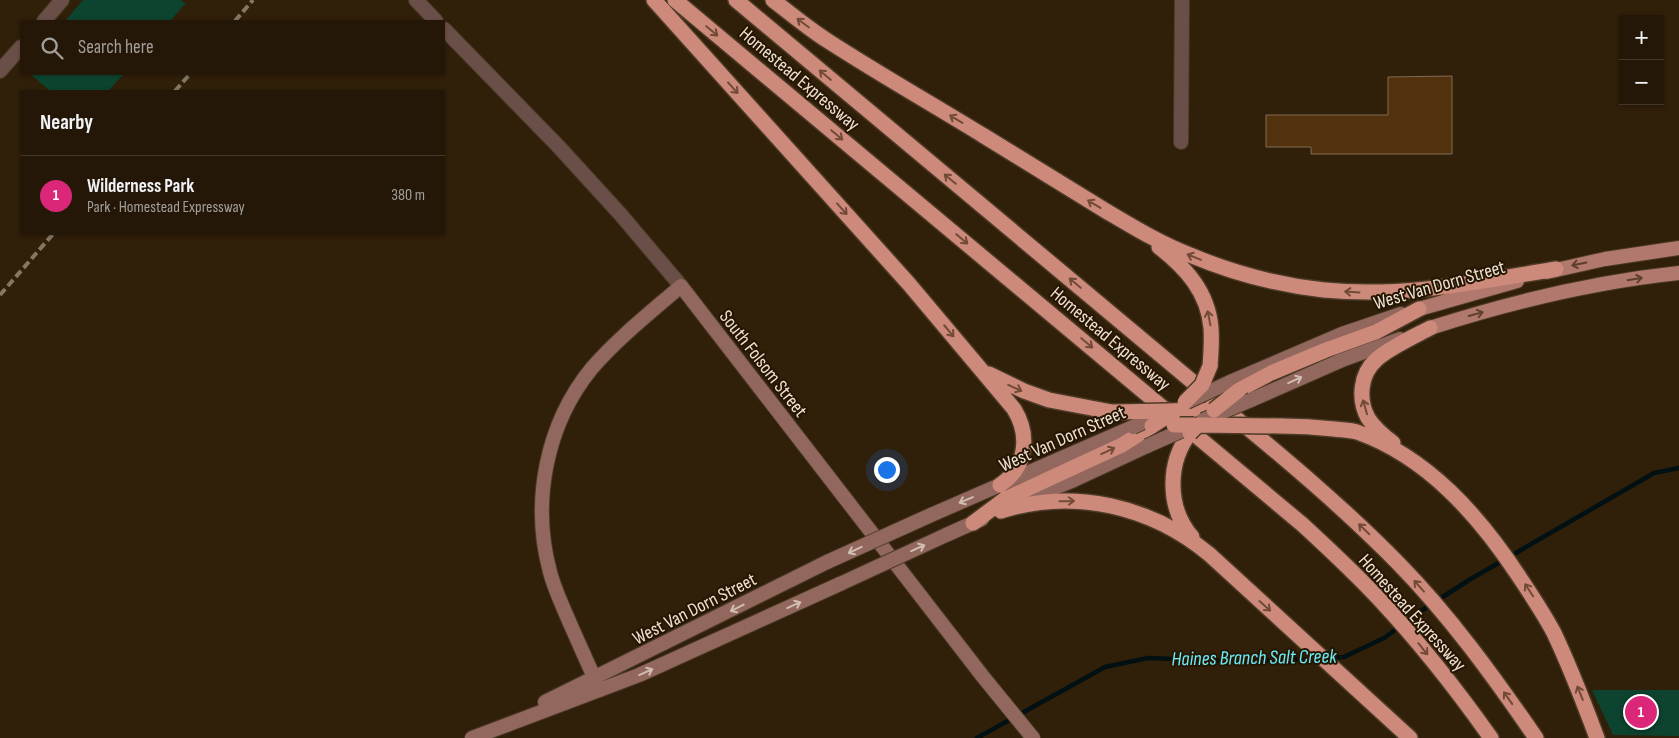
<!DOCTYPE html>
<meta charset="utf-8">
<style>
body{margin:0;font-family:"Sofia Sans Condensed",sans-serif;background:#302415;color:#f1f3f6}
.controls{position:absolute;right:15px;top:15px;display:grid;overflow:hidden;border-radius:0px;box-shadow:0 1px 4px #0004}
.controls button{width:45px;height:45px;display:grid;place-items:center;padding:0;border:0;border-bottom:1px solid #413628;background:#241707;color:#f1f3f6;font:25px sans-serif}
.you{position:absolute;left:886px;top:469px;width:18px;height:18px;margin:-12px;border:4px solid #fff;border-radius:50%;background:#1a73e8;box-shadow:0 0 0 8px #1a73e833}
.badge{display:grid;place-items:center;width:32px;height:32px;border-radius:50%;background:#db2777;color:#fff;font-size:16px;font-weight:700}
.pin{position:absolute;translate:-50% -50%;border:2px solid #fff;box-shadow:0 1px 5px #0006}
.list{margin:0;padding:0;list-style:none}
h2{display:flex;justify-content:space-between;align-items:center;height:65px;margin:0;padding:0 20px;font-size:21px}
h2 small{font-size:16px;font-weight:400;color:#a39f9b}
.list li{display:grid;grid-template-columns:32px 1fr auto;gap:15px;align-items:center;box-sizing:border-box;height:80px;padding:0 20px;border-top:1px solid #413628}
.list b{display:block;font-size:19px;white-space:nowrap}
.list p{margin:0;font-size:16px;white-space:nowrap;color:#a39f9b}
.list em{font-size:16px;font-style:normal;color:#a39f9b}
.icon{flex:none;width:28px;height:28px;fill:none;stroke:currentColor;stroke-width:2;stroke-linecap:round;stroke-linejoin:round}
.map{position:relative;flex:none;width:1679px;height:738px;overflow:hidden}
.search{position:absolute;background:#241707;box-shadow:0 1px 4px #0004;left:20px;top:20px;width:425px;height:55px;display:flex;align-items:center;gap:12px;box-sizing:border-box;padding:0 18px;border-radius:0px;color:#a39f9b;font-size:19px}
.panel{position:absolute;background:#241707;box-shadow:0 1px 4px #0004;left:20px;top:90px;width:425px;height:145px;border-radius:0px}
.map>svg:first-child{display:block}
.green{fill:#0d442f}
.lines{fill:none;stroke-linecap:round;stroke-linejoin:round}
.stream{stroke:#001013;stroke-width:4.5}
.building{fill:#52320d;stroke:#826b55}
.minor-casing{stroke:#4b3a26;stroke-width:16}
.tertiary-casing{stroke:#4b3a26;stroke-width:16}
.secondary-casing{stroke:#4b3a26;stroke-width:16}
.primary-casing{stroke:#4b3a26;stroke-width:16}
.motorway-casing{stroke:#4b3a26;stroke-width:18}
.minor{stroke:#6a4f49;stroke-width:14}
.tertiary{stroke:#6a4f49;stroke-width:14}
.secondary{stroke:#92675e;stroke-width:14}
.primary{stroke:#b1796d;stroke-width:14}
.motorway{stroke:#cd8a7b;stroke-width:15}
.rail{stroke:#867765;stroke-width:4;stroke-dasharray:8 4;stroke-linecap:butt}
.secondary-bridge-casing{stroke:#4b3a26;stroke-width:16;stroke-linecap:butt}
.motorway-bridge-casing{stroke:#4b3a26;stroke-width:18;stroke-linecap:butt}
.secondary-bridge{stroke:#92675e;stroke-width:14}
.motorway-bridge{stroke:#cd8a7b;stroke-width:15}
.oneway{stroke:#714a38}
.oneway2{stroke:#5e3e2c}
.oneway3{stroke:#d2bdb1}
.labels{text-anchor:middle;stroke-width:4;stroke-linejoin:round;paint-order:stroke}
.street-label{font-size:19px;fill:#eee2d5;stroke:#261601}
.water-label{font-size:20px;font-style:italic;fill:#6aecfa;stroke:#261601}
</style>
<div class="map">
<svg width="1679" height="738" viewBox="0 0 1679 738">
<rect width="100%" height="100%" fill="#301f09"/>
<path class="green" d="M83,0H180L186,3L170,21H65Z
M30,74H124L108,91H50Z
M1592,690H1679V736L1613,735Z"/>
<g class="lines">
<path class="stream" d="M1329,658L1344,657L1384,638L1421,611L1469,580L1654,473L1679,468
M977,738L1105,667L1148,658L1230,661L1319,659"/>
</g>
<path class="building" d="M1452,76V154H1311V147H1266V115H1388V77Z"/>
<g class="lines">
<defs>
<path id="minor" d="M44,21L62,0
M0,71L21,47
M1181,142L1182,0"/>
<path id="tertiary" d="M416,0L436,21
M444,29L559,147L621,215L681,286"/>
<path id="secondary" d="M1230,382L1342,334L1401,314
M1251,400L1342,360L1400,339
M1018,503L1074,480L1147,446
M931,515L1133,427
M946,535L982,519
M600,690C590,669 581,648 572,628C564,609 555,591 550,572C531,502 546,424 592,368C618,338 651,312 681,286L984,678L1033,738
M545,702L827,562
M472,738L639,675L842,583"/>
<path id="primary" d="M1547,272L1605,259L1679,248
M1419,309L1517,281
M1430,328C1511,302 1594,282 1679,273"/>
<path id="motorway" d="M654,0L909,284L1014,409C1030,435 1027,467 1000,485
M675,0L1303,525C1329,549 1356,574 1380,600C1420,643 1457,690 1491,738
M736,0L1243,424C1296,468 1349,513 1398,563C1450,616 1494,677 1536,738
M773,0C791,14 809,29 828,41C879,74 932,104 984,136C1025,161 1065,186 1106,211C1133,227 1161,244 1190,255C1233,273 1278,285 1324,290C1404,298 1477,282 1556,269
M1159,247C1186,268 1208,292 1211,328C1212,341 1211,354 1210,366
M989,374L1024,391L1049,400L1112,412
M1239,390L1271,373L1326,350L1376,332L1419,309
M1169,411L1225,410
M1281,426C1299,426 1316,427 1334,429C1341,430 1350,430 1357,432C1428,457 1480,517 1520,578C1532,596 1544,614 1554,633C1570,667 1584,703 1597,738
M1190,433C1167,463 1167,508 1192,537
M1393,443C1384,436 1374,428 1368,418C1358,400 1360,374 1376,360C1387,349 1415,336 1430,328
M1001,511C1074,488 1151,506 1209,554L1410,738
M973,523L1005,499L1122,445L1152,426"/>
</defs>
<use href="#minor" class="minor-casing"/>
<use href="#tertiary" class="tertiary-casing"/>
<use href="#secondary" class="secondary-casing"/>
<use href="#primary" class="primary-casing"/>
<use href="#motorway" class="motorway-casing"/>
<use href="#minor" class="minor"/>
<use href="#tertiary" class="tertiary"/>
<use href="#secondary" class="secondary"/>
<use href="#primary" class="primary"/>
<use href="#motorway" class="motorway"/>
<path class="rail" d="M235,21L253,0
M175,91L190,74
M0,295L53,234"/>
<defs>
<path id="secondary-bridge" d="M1187,402L1230,382
M1203,420L1251,400
M1133,427L1164,413
M1147,446L1192,426
M827,562L931,515
M842,583L946,535"/>
<path id="motorway-bridge" d="M1185,402L1202,385L1210,366
M1214,410L1239,390
M1112,412L1169,411
M1174,425H1194
M1152,426L1175,411
M1190,433L1198,425L1281,426"/>
</defs>
<use href="#secondary-bridge" class="secondary-bridge-casing"/>
<use href="#motorway-bridge" class="motorway-bridge-casing"/>
<use href="#secondary-bridge" class="secondary-bridge"/>
<use href="#motorway-bridge" class="motorway-bridge"/>
</g>
<defs><path id="oneway-shaft" d="M-6 0H5M1.5-3L5.5 0L1.5 3" fill="none" stroke-width="1.6" stroke-linecap="round" stroke-linejoin="round" transform="scale(1.25)"/></defs>
<g class="oneway">
<use href="#oneway-shaft" transform="translate(803 23) rotate(-143)"/>
<use href="#oneway-shaft" transform="translate(712 31) rotate(40)"/>
<use href="#oneway-shaft" transform="translate(825 75) rotate(-140)"/>
<use href="#oneway-shaft" transform="translate(733 88) rotate(48)"/>
<use href="#oneway-shaft" transform="translate(956 119) rotate(-149)"/>
<use href="#oneway-shaft" transform="translate(837 135) rotate(40)"/>
<use href="#oneway-shaft" transform="translate(950 179) rotate(-140)"/>
<use href="#oneway-shaft" transform="translate(1094 204) rotate(-149)"/>
<use href="#oneway-shaft" transform="translate(842 209) rotate(48)"/>
<use href="#oneway-shaft" transform="translate(962 239) rotate(40)"/>
<use href="#oneway-shaft" transform="translate(1194 257) rotate(-158)"/>
<use href="#oneway-shaft" transform="translate(1075 283) rotate(-140)"/>
<use href="#oneway-shaft" transform="translate(1352 292) rotate(-176)"/>
<use href="#oneway-shaft" transform="translate(1209 318) rotate(-101)"/>
<use href="#oneway-shaft" transform="translate(949 331) rotate(50)"/>
<use href="#oneway-shaft" transform="translate(1087 343) rotate(40)"/>
<use href="#oneway-shaft" transform="translate(1015 388) rotate(24)"/>
<use href="#oneway-shaft" transform="translate(1365 407) rotate(-106)"/>
<use href="#oneway-shaft" transform="translate(1108 451) rotate(-25)"/>
<use href="#oneway-shaft" transform="translate(1067 501) rotate(-1)"/>
<use href="#oneway-shaft" transform="translate(1364 529) rotate(-136)"/>
<use href="#oneway-shaft" transform="translate(1419 586) rotate(-132)"/>
<use href="#oneway-shaft" transform="translate(1529 590) rotate(-123)"/>
<use href="#oneway-shaft" transform="translate(1265 606) rotate(42)"/>
<use href="#oneway-shaft" transform="translate(1423 649) rotate(51)"/>
<use href="#oneway-shaft" transform="translate(1580 693) rotate(-112)"/>
<use href="#oneway-shaft" transform="translate(1508 698) rotate(-125)"/>
</g>
<g class="oneway2">
<use href="#oneway-shaft" transform="translate(1579 264) rotate(169)"/>
<use href="#oneway-shaft" transform="translate(1635 279) rotate(-9)"/>
<use href="#oneway-shaft" transform="translate(1476 314) rotate(-15)"/>
</g>
<g class="oneway3">
<use href="#oneway-shaft" transform="translate(1295 380) rotate(-24)"/>
<use href="#oneway-shaft" transform="translate(966 500) rotate(157)"/>
<use href="#oneway-shaft" transform="translate(918 548) rotate(-24)"/>
<use href="#oneway-shaft" transform="translate(855 550) rotate(155)"/>
<use href="#oneway-shaft" transform="translate(794 605) rotate(-24)"/>
<use href="#oneway-shaft" transform="translate(737 608) rotate(153)"/>
<use href="#oneway-shaft" transform="translate(646 672) rotate(-24)"/>
</g>
<g class="labels">
<g class="street-label">
<text transform="translate(800 78) rotate(40)" y="7">Homestead Expressway</text>
<text transform="translate(1439 284) rotate(-16)" y="7">West Van Dorn Street</text>
<text transform="translate(1111 338) rotate(40)" y="7">Homestead Expressway</text>
<text transform="translate(764 363) rotate(52)" y="7">South Folsom Street</text>
<text transform="translate(1062 438) rotate(-24)" y="7">West Van Dorn Street</text>
<text transform="translate(694 608) rotate(-27)" y="7">West Van Dorn Street</text>
<text transform="translate(1413 612) rotate(48)" y="7">Homestead Expressway</text>
</g>
<g class="water-label">
<text transform="translate(1254 657) rotate(-1)" y="7">Haines Branch Salt Creek</text>
</g>
</g>
</svg>
<div class="controls">
<button>+</button>
<button>−</button>
</div>
<div class="you"></div>
<div class="pin badge" style="left:1641px;top:712px">1</div>
<div class="search"><svg class="icon" aria-label="search" viewBox="0 0 24 24"><circle cx="10" cy="10" r="6"/><path d="M15 15l6 6"/></svg>Search here</div>
<section class="panel">
<h2>Nearby<small></small></h2>
<ul class="list">
<li><span class="badge">1</span><div><b>Wilderness Park</b><p>Park · Homestead Expressway</p></div><em>380 m</em></li>
</ul>
</section>
</div>
